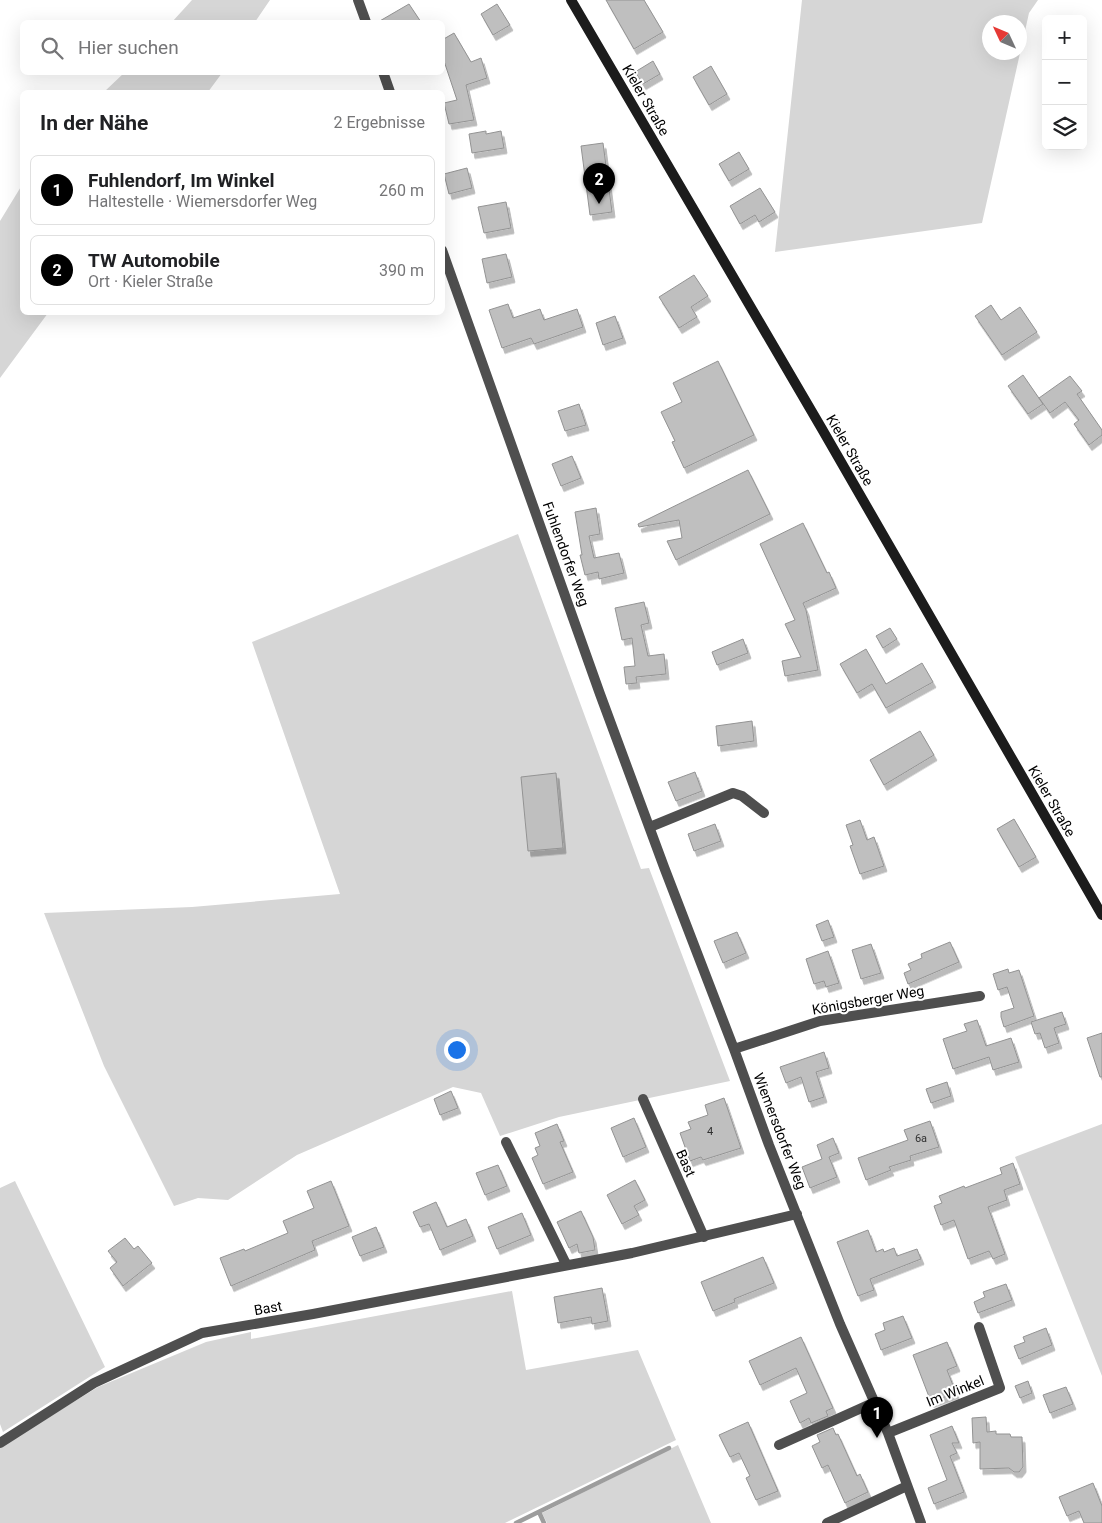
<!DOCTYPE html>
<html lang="de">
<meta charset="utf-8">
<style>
body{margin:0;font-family:Roboto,sans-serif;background:#f6f6f6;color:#202124}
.controls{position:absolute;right:15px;top:15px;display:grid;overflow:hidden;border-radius:8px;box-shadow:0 5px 20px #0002}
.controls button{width:45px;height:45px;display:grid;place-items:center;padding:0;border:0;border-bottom:1px solid #e0e0e0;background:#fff;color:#202124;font:25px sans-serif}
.compass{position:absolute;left:982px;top:15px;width:45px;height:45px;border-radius:50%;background:#fff;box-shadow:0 5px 20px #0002;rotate:314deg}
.you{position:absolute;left:456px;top:1049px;width:18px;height:18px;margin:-12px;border:4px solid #fff;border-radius:50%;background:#1a73e8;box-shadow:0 0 0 8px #1a73e833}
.badge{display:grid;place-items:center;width:32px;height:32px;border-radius:50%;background:#000;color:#fff;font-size:16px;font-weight:700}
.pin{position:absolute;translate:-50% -41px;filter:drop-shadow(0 1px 2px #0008)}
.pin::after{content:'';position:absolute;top:26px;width:18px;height:15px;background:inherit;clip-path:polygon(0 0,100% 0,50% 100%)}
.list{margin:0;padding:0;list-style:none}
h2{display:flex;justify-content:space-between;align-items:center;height:65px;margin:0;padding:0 20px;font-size:21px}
h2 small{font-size:16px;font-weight:400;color:#757577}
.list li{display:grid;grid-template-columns:32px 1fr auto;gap:15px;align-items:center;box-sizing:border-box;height:70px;margin:0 10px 10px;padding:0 10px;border:1px solid #e0e0e0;border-radius:8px}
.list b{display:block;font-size:19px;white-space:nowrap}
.list p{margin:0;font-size:16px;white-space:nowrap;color:#757577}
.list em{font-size:16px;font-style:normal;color:#757577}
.icon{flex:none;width:28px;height:28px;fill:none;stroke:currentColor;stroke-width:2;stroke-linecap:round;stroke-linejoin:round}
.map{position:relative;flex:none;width:1102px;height:1523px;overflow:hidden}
.search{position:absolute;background:#fff;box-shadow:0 5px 20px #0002;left:20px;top:20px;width:425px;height:55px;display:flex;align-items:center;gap:12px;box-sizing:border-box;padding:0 18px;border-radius:8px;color:#757577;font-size:19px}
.panel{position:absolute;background:#fff;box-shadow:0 5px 20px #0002;left:20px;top:90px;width:425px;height:225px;border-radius:8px}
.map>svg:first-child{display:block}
.green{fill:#d6d6d6;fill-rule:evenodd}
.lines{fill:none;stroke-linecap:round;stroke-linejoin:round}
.stream{stroke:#9d9d9d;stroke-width:4.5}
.building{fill:#bfbfbf;stroke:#939393;filter:url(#shadow)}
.street{stroke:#4f4f4f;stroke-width:10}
.secondary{stroke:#1c1c1c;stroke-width:10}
.labels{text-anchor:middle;stroke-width:4;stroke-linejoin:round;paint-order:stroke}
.number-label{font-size:11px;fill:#303030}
.street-label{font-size:14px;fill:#000;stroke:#fff}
</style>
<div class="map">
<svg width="1102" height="1523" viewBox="0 0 1102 1523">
<defs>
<filter id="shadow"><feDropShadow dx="3" dy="5.5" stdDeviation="0" flood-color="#0004"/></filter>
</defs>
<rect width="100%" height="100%" fill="#fff"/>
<path class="green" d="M192,0H270L255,22H172Z
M802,0H1038L1029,13L982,223L775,252ZM990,22H1020V52H990Z
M124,73V72L222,73L208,92H104Z
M22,185V312L48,313L0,378V221Z
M518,534L641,869L649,868L730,1081L559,1117L500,1136L481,1093L453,1087L297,1155L228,1200L198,1198L174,1206L104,1066L44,913L192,907L340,894L252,642Z
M1102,1124V1376L1015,1157Z
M15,1181L105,1367L3,1432L0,1424V1188Z
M512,1291L526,1370L638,1350L676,1440L505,1523H0V1447L98,1387L206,1342L251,1332V1339Z
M678,1445L711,1523H547L542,1513Z"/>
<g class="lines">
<path class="stream" d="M539,1512L544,1523
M516,1523L669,1448"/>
</g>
<path class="building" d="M606,0H644L663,32L634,49Z
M409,4L421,22H378Z
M497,4L510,25L493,35L481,14Z
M454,33L471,62L481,58L487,78L466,85L474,120L449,124L444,103L457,100L442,55V40Z
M653,61L660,74L643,84L635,72Z
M711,66L727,94L709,105L693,77Z
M486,131V134L501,131L504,148L472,153L469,134Z
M603,143L612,212L590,215L581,146Z
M739,152L749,169L729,181L719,164Z
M467,168L472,188L449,194L444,174Z
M760,188L775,212L759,222L755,215L740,224L730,206Z
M506,202L511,228L484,233L478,207Z
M506,254L512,277L487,283L482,259Z
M694,275L708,296L691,307L697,317L679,328L659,297Z
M508,304L513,318L540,309L544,320L577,309L583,327L534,344L531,338L502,348L489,310Z
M991,305L1001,320L1020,307L1037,332L1002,355L975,316Z
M615,316L623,338L603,345L596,323Z
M718,361L754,435L684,468L672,442L675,441L661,412L682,402L673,383Z
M1023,375L1043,404L1028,414L1008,386Z
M1070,376L1082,391L1077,394L1102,430V435L1089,445L1074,424L1079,420L1065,402L1050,413L1039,398Z
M579,404L586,425L565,431L558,411Z
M572,456L581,478L561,486L552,464Z
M748,470L770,514L676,560L667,541L682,538L679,520L639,527L638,524Z
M596,508L600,534L589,536L594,558L619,553L624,573L599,579L598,572L585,575L580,555H582L575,512Z
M803,523L827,573L829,572L836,588L803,603L806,610L818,670L785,676L782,661L801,657L785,624L795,620L760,544Z
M644,602L649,623L641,625L648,656L664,654L666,674L636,677L637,683L626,684L624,667L635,666L632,638L622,640L615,608Z
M890,628L897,639L883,648L876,636Z
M743,639L748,653L717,665L712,652Z
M866,649L886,684L922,663L933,682L886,708L872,684L857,693L840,664Z
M752,721L754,741L718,746L716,726Z
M920,731L934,755L884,785L870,760Z
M695,772L702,791L676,801L668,782Z
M556,773L563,848L528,851L521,777Z
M1014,819L1036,857L1019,867L997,829Z
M860,820L867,840L874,837L884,866L860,874L850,846L853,845L846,825Z
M715,824L721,841L694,851L688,834Z
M828,920L834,937L822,941L816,925Z
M737,932L746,953L723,963L714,941Z
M950,942L959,962L908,984L904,973L911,970L908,964L922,958L921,954Z
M871,944L881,973L861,979L852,950Z
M828,951L839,983L826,987L824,981L814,984L806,959Z
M1008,969L1009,973L1019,970L1034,1016L1004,1027L1001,1017V1012L1014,1008L1007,987L998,990L993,974Z
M1062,1012L1066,1024L1054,1028L1059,1043L1045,1048L1040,1033L1035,1034L1031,1022Z
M977,1020L986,1046L1011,1038L1019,1062L993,1070L989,1057L953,1069L943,1039L967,1031L964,1024Z
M1102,1033V1077H1100L1087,1038Z
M824,1052L829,1068L816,1072L824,1097L809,1102L801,1077L786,1083L780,1067Z
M947,1082L951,1096L931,1103L926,1089Z
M451,1091L458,1108L440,1115L434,1099Z
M724,1098L741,1148L703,1160L701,1157L690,1161L680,1133L691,1129L688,1122L708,1115L705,1105Z
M634,1118L646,1147L623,1157L611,1128Z
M930,1121L939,1147L910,1156L911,1160L889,1167L891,1170L866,1180L858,1158L908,1140L904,1130Z
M557,1124L564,1141L560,1142L573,1172L543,1184L532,1158L538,1155L535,1148L540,1146L535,1133Z
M833,1138L839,1153L829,1157L837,1177L810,1188L802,1167L822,1159L817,1145Z
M1013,1163L1020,1184L1004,1190L1007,1200L988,1207L1005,1254L993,1259L989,1251L968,1259L954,1220L941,1225L934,1206L942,1203L939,1196L964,1186L965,1188L1002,1174L1000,1168Z
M498,1165L507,1186L485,1195L476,1173Z
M635,1180L645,1200L634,1206L639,1215L622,1224L607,1195Z
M331,1181L349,1226L312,1241L315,1250L231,1286L220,1258L244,1249L245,1251L288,1233L283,1221L314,1208L307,1191Z
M436,1202L447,1227L466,1219L473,1236L440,1250L429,1224L420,1227L413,1212Z
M581,1211L593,1237L595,1250L579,1253L577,1244L569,1248L557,1222Z
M522,1213L531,1235L497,1249L488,1227Z
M376,1227L384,1247L360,1256L352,1237Z
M868,1230L876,1252L883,1249L884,1252L894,1248L897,1256L917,1249L921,1259L870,1279L874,1290L858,1296L837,1242Z
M125,1238L134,1249L138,1246L152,1263L123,1286L110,1268L117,1262L108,1251Z
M763,1257L774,1283L734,1299L735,1302L713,1311L701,1282Z
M1006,1284L1012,1300L978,1313L974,1302L985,1297L983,1292Z
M602,1288L608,1321L592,1324L591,1317L558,1323L554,1297Z
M903,1316L912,1338L881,1350L875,1334L885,1330L883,1323Z
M1046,1328L1052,1345L1019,1359L1014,1346L1025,1342L1023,1337Z
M801,1337L833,1408L826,1411L828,1416L811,1423L809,1418L800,1423L790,1401L807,1393L796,1368L760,1385L749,1361Z
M947,1342L957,1366L947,1370L956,1393L931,1402L913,1355Z
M1028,1381L1032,1393L1020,1398L1015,1386Z
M1066,1387L1073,1404L1050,1413L1043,1395Z
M986,1417L987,1432L996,1431V1434H1010L1011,1437H1022L1023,1467L1019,1472H1014L1009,1468L980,1469V1442L973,1443L972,1418Z
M748,1422L778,1491L756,1500L746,1478L750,1476L739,1453L730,1457L719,1435Z
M952,1426L959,1443H952L957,1453L950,1456L964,1492L934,1504L928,1488L947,1480L930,1435Z
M833,1428L836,1435L838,1434L857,1476L860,1474L868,1492L845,1503L828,1465L822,1468L812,1446L820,1442L817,1435Z
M1093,1483L1102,1506V1523H1084L1079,1511L1067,1516L1059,1497Z"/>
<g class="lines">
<path class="street" d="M358,0L366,22
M383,72L390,92
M442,250L600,694L664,867L734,1049L769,1145L840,1324L888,1433L921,1523
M650,827L733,793L742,796L764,813
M734,1049L820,1021L980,996
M643,1099L704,1237
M506,1142L566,1264
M888,1433L1000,1388L979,1327
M0,1443L94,1383L202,1333L313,1314L632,1253L797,1214
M779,1445L875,1402
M827,1523L907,1486"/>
<path class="secondary" d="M571,0L822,429L1102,915"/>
</g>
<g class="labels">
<g class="number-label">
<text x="710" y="1135">4</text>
<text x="921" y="1142">6a</text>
</g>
<g class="street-label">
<text transform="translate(646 100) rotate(60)" y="5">Kieler Straße</text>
<text transform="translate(850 450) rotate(60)" y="5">Kieler Straße</text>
<text transform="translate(566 554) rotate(70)" y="5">Fuhlendorfer Weg</text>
<text transform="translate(1052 801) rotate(60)" y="5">Kieler Straße</text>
<text transform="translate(868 1000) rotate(-10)" y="5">Königsberger Weg</text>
<text transform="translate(780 1131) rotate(69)" y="5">Wiemersdorfer Weg</text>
<text transform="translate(686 1163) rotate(66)" y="5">Bast</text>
<text transform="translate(268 1308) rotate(-10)" y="5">Bast</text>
<text transform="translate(955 1391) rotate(-22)" y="5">Im Winkel</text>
</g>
</g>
</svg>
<div class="controls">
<button>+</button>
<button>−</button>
<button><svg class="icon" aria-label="layers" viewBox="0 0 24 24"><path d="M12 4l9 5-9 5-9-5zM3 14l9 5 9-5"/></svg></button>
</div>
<svg class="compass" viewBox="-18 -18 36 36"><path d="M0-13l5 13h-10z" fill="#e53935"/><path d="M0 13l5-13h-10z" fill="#757577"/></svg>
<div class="you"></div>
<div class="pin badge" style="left:877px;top:1438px">1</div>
<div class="pin badge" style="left:599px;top:204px">2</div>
<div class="search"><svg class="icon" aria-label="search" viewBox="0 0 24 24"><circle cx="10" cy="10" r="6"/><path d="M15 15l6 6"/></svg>Hier suchen</div>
<section class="panel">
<h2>In der Nähe<small>2 Ergebnisse</small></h2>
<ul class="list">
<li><span class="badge">1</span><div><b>Fuhlendorf, Im Winkel</b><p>Haltestelle · Wiemersdorfer Weg</p></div><em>260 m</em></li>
<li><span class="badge">2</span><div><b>TW Automobile</b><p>Ort · Kieler Straße</p></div><em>390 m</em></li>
</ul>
</section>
</div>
